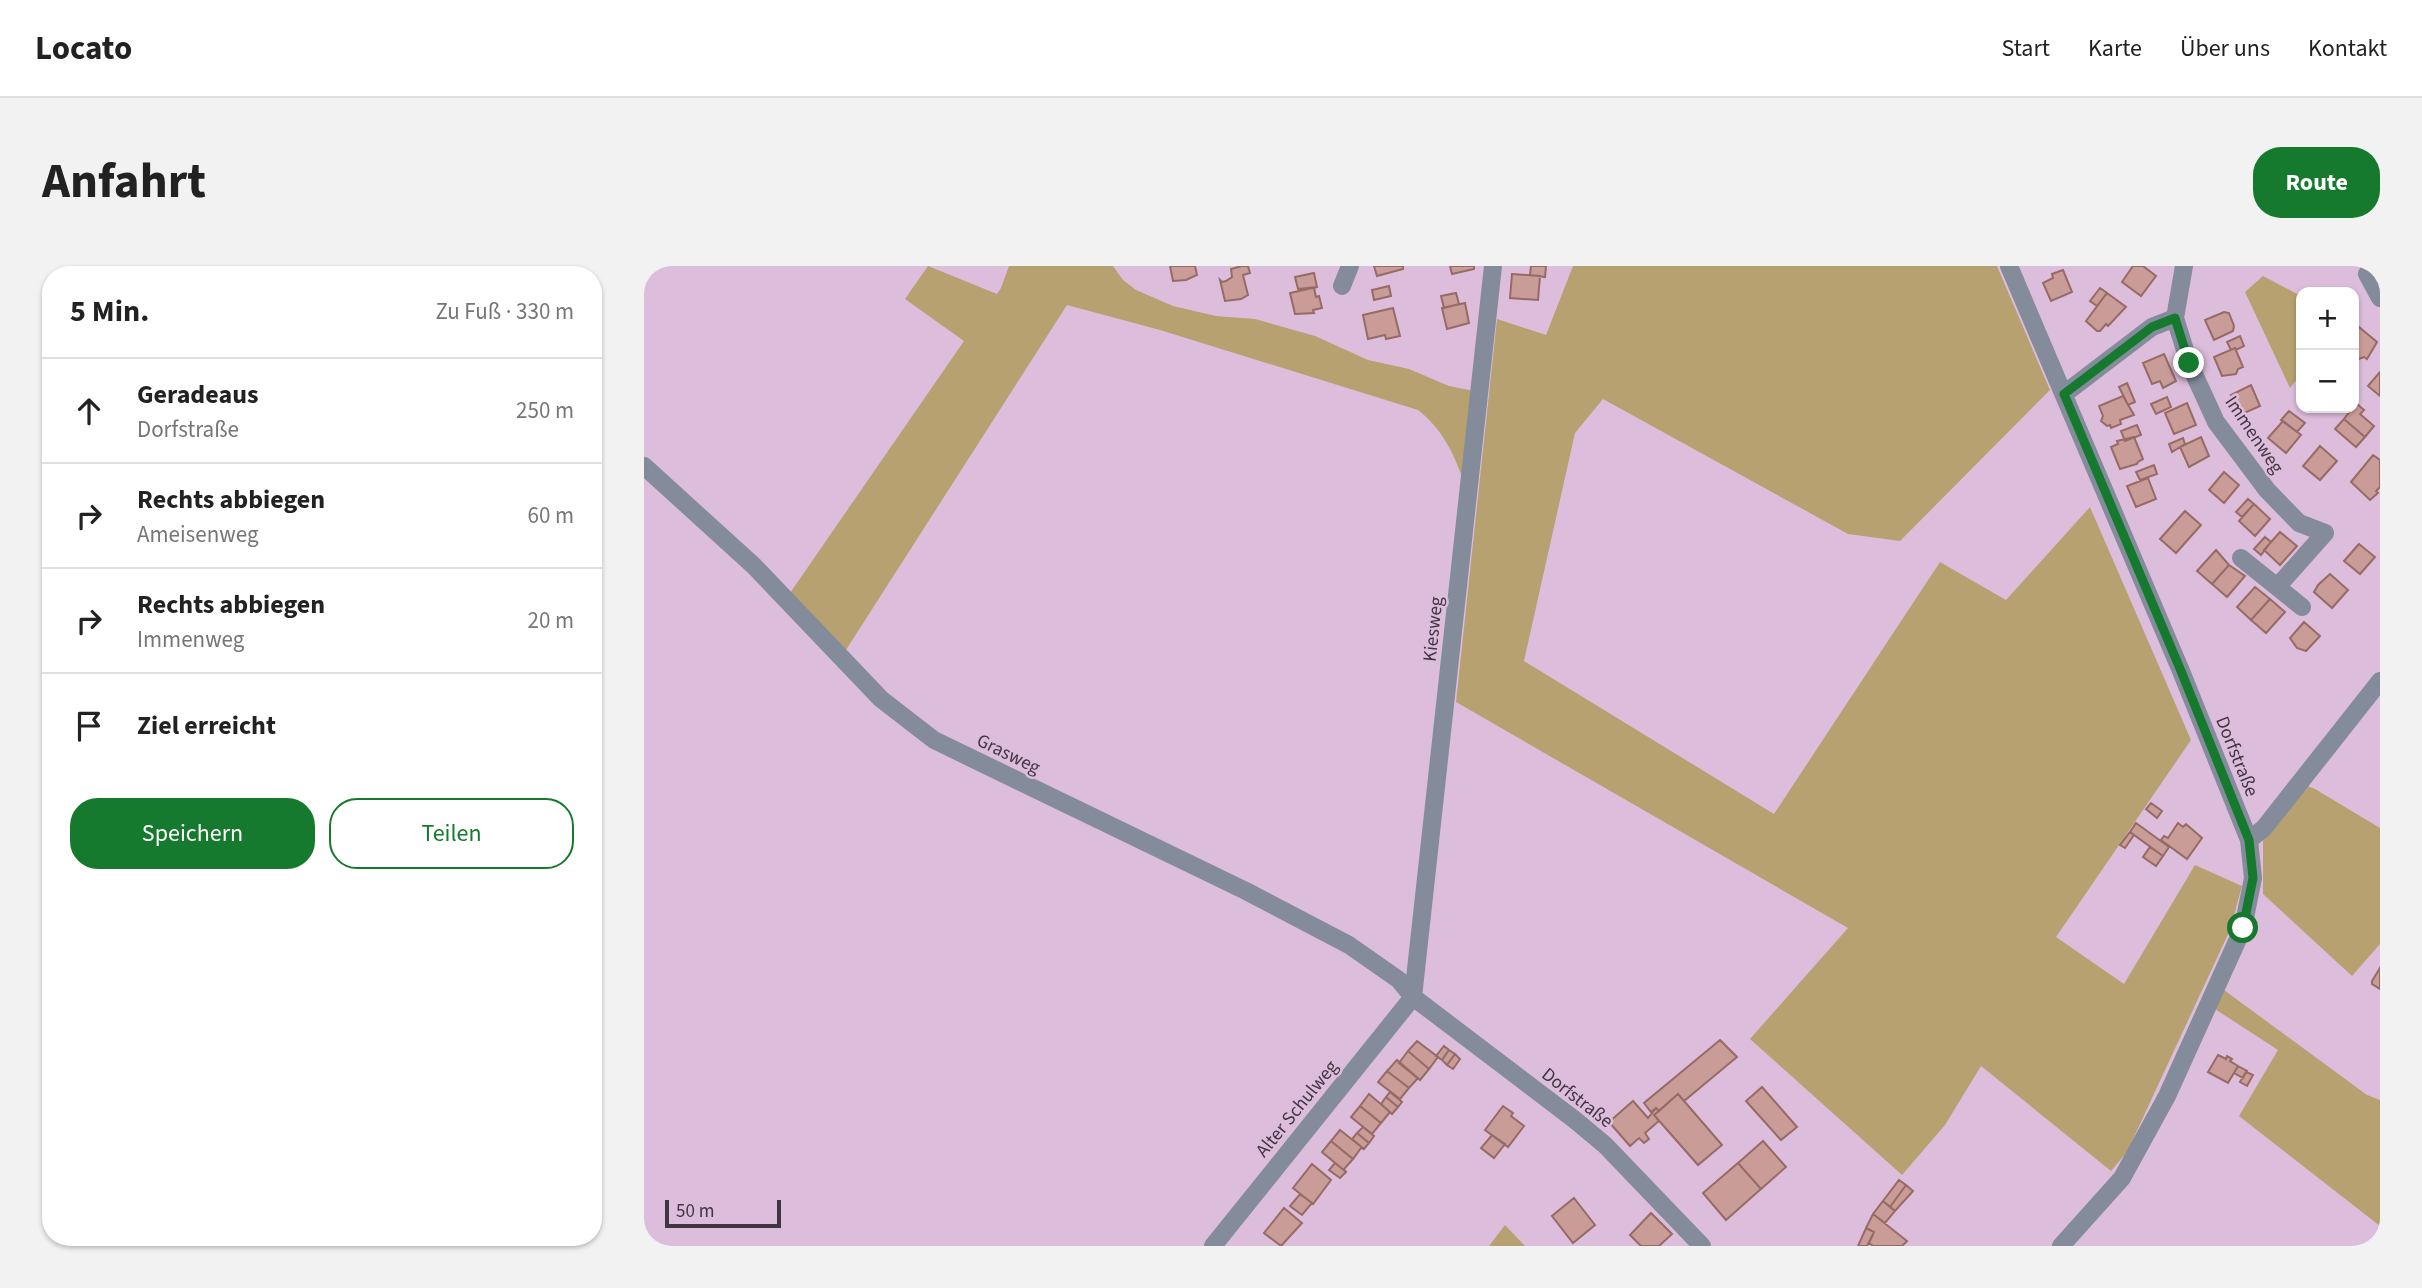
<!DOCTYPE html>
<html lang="de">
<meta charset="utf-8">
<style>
body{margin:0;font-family:"Source Sans 3",sans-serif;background:#f2f2f2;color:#222}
.controls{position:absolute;right:21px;top:21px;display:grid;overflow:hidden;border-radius:14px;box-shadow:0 2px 5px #0004}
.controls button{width:63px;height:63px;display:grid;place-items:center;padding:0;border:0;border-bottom:2px solid #e0e0e0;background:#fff;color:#222;font:35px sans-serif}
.scale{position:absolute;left:21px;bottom:18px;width:116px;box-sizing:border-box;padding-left:7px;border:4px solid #413541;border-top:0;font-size:19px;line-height:24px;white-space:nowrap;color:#413541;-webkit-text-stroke:5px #dcbddc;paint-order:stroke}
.stop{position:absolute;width:21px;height:21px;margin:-16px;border:5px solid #157a2d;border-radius:50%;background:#fff}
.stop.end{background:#157a2d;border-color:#fff;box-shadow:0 2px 7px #0008}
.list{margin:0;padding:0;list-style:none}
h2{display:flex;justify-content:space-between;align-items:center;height:91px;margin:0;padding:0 28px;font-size:30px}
h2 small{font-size:23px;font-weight:400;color:#767676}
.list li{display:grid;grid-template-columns:46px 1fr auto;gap:21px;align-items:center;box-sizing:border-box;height:105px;padding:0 28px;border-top:2px solid #e0e0e0}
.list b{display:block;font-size:26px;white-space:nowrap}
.list p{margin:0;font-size:23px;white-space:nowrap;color:#767676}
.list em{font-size:23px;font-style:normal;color:#767676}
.actions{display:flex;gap:14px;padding:21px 28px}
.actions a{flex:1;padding:16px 0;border:2px solid #157a2d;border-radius:28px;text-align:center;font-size:24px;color:#157a2d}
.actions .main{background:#157a2d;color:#fff}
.icon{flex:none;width:38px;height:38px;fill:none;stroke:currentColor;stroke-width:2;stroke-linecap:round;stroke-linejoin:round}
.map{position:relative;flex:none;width:1736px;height:980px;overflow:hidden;border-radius:28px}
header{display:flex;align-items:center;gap:42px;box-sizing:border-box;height:98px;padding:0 35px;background:#fff;border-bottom:2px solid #e0e0e0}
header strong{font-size:33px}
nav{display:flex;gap:38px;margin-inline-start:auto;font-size:24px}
.intro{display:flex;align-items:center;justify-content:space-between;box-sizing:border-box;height:168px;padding:0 42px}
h1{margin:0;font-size:49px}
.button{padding:18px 32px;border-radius:28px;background:#157a2d;color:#fff;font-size:24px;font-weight:700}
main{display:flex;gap:42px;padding:0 42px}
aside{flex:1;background:#fff;border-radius:28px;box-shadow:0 2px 5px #0004}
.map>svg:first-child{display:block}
.green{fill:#b7a170}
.building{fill:#ca9c97;stroke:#966b66;stroke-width:2}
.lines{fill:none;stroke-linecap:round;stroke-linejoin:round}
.minor{stroke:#848b9b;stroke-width:18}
.route{stroke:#157a2d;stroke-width:9}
.labels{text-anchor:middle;stroke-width:5;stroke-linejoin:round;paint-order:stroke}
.street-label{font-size:19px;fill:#413541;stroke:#dcbddc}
</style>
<header>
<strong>Locato</strong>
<nav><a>Start</a><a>Karte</a><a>Über uns</a><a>Kontakt</a></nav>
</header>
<div class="intro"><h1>Anfahrt</h1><a class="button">Route</a></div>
<main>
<aside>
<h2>5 Min.<small>Zu Fuß · 330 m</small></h2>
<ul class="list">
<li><svg class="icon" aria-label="ahead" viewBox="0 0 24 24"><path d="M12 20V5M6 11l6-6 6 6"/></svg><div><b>Geradeaus</b><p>Dorfstraße</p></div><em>250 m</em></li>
<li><svg class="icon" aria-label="right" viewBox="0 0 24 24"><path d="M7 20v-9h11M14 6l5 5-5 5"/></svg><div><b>Rechts abbiegen</b><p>Ameisenweg</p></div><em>60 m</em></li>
<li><svg class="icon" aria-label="right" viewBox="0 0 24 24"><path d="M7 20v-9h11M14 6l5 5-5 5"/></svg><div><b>Rechts abbiegen</b><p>Immenweg</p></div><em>20 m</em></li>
<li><svg class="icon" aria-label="arrive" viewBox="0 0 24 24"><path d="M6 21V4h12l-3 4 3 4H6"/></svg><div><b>Ziel erreicht</b></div></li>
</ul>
<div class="actions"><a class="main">Speichern</a><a>Teilen</a></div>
</aside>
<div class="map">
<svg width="1736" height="980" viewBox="0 0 1736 980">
<rect width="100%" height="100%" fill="#dcbddc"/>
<path class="green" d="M284,0L353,28L357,22L365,0H469L479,14L492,24L529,40L572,50L611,53L671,70L724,94L765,103L805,120L830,125L820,216C809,186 799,164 774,144L516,64L423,39L200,387L146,327L320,75L261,33Z
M929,0H1353L1406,124L1256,275L1204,268L959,133L931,167L880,395L1130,548L1296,296L1362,334L1446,241L1547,474L1412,671L1480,718L1551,599L1598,620L1586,664L1483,886L1467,905L1337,800L1301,859L1258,909L1106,773L1204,662L812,436L853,53L902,69Z
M1619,10L1657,30V108L1646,122L1601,26Z
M1661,519L1671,523L1736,562V678L1708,710L1619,628V575Z
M1580,724L1723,829L1736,834V960L1595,850L1634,784L1571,743Z
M861,959L881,980H845Z"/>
<path class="building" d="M526,0H551L553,9L542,14L529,15Z
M598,0H604L606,7L599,9L604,29L597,33L581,35L576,14L578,16L582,15L588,11L587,3Z
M730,0H759V3L733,10Z
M806,0H830V3L808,8Z
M887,0H902L901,11L886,9Z
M1489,0H1499L1512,10L1497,30L1478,16Z
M1419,4L1428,26L1407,35L1399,17L1409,12L1408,8Z
M670,7L673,21L654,23L651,11Z
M868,8L896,10L894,34L866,32Z
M745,20L747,30L730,34L728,24Z
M673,21L670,22L672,31L675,30L678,42L669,44L670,47L651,48L646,27Z
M1456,22L1463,27L1453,40L1446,35Z
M812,27L815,38L800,42L797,30Z
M1463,27L1482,41L1464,60L1462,58L1456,65H1453L1442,55Z
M821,37L825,57L803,63L798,42Z
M749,42L756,70L742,73L741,69L724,73L719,49Z
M1580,46L1585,47L1590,60L1589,65L1570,74L1561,54Z
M1715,61L1733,76L1723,93L1720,91L1712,94L1710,92V66Z
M1596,70L1600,80L1592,84L1591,82L1587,84L1583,76Z
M1591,82L1599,101L1594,103L1592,108L1578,110L1570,91Z
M1520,88L1532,115L1519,122L1516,115L1508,118L1499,97Z
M1736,106V130L1724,120Z
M1483,117L1491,136L1484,139L1475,121Z
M1607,119L1616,140L1596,149L1587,129Z
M1479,130L1490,149L1476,154L1477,158L1467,162L1466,159L1463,160L1457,155L1459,150L1455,140Z
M1523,131L1527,141L1512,148L1507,138Z
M1543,137L1552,159L1530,168L1521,147Z
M1712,137L1720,144L1716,148L1730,160L1721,171L1700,153Z
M1645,145L1661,157L1653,166L1637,154Z
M1700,153L1721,171L1712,181L1691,163Z
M1639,155L1657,169L1642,187L1624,172Z
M1493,159L1497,169L1481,175L1477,165Z
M1490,171L1499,193L1494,196L1493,198L1476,203L1467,181L1474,178L1473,175Z
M1557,171L1565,190L1545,201L1536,181Z
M1539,172L1541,178L1528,186L1525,178Z
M1676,180L1693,195L1676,214L1659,200Z
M1729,189L1736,194V221L1732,225L1734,227L1726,234L1707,216Z
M1510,199L1513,208L1496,214L1492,206Z
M1580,206L1595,219L1580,237L1565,224Z
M1504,212L1512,233L1492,241L1483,220Z
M1604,233L1610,238L1598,251L1592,246Z
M1610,238L1626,253L1611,270L1595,255Z
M1541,245L1557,259L1532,287L1516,273Z
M1636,266L1653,280L1636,299L1620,284Z
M1621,271L1627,276L1617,289L1610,283Z
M1715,278L1731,291L1716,308L1700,295Z
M1572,284L1585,299L1568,318L1553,305Z
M1585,299L1601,310L1583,331L1568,318Z
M1686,308L1704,324L1688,342L1670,326L1674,319Z
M1611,321L1626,333L1607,354L1593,341Z
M1626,333L1641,346L1622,367L1607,354Z
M1660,356L1676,370L1662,385L1653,382L1646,372Z
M1507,537L1518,545L1513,552L1502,543Z
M1492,557L1525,581L1519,590L1486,566Z
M1534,557L1539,561L1542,558L1558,572L1543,593L1517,574L1520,570L1524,572Z
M1486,566L1490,569L1481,582L1476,579Z
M1506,581L1519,590L1512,600L1499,591Z
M1736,702V723L1728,718V715Z
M1076,774L1093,791L1040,835L1034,828L1015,845L1012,842L1007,846L1000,837Z
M773,775L794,791L785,803L764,785Z
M800,780L805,784L798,794L792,790Z
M805,784L811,788L803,799L798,794Z
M764,785L785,803L776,814L755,797Z
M811,788L816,793L809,803L803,799Z
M1574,789L1582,793L1583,790L1588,793L1586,795L1594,800L1584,817L1564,806Z
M753,794L774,812L765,822L743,805Z
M1594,800L1603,805L1599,812L1590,807Z
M743,805L765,822L756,833L734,816Z
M1602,806L1609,809L1603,820L1596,816Z
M1118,821L1153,861L1137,874L1102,835Z
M746,826L758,836L754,841L742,831Z
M725,828L746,846L737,857L716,840Z
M1034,828L1078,879L1054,899L1010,849Z
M742,831L754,841L748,848L737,838Z
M989,835L1004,852L1012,842L1015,845L1010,849L1015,855L1001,867L1005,873L1000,877L995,872L986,880L965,856Z
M716,840L737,857L728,868L707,851Z
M859,840L869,847L867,850L880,860L864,881L841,864Z
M719,861L730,870L725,877L713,867Z
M696,864L720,883L717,882L709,893L687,875Z
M713,867L725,877L720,883L708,873Z
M848,869L861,878L850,892L837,882Z
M687,875L709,893L700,903L702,906L678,886Z
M1119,875L1142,901L1117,923L1094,897Z
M691,897L702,906L696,912L685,904Z
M1094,897L1117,923L1082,954L1059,927Z
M668,898L687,914L669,938L649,922Z
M1255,914L1262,919L1246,941L1239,935Z
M1262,919L1269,925L1251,945L1246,941Z
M656,928L668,937L658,949L646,940Z
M930,932L951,959L929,977L908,950Z
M1239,935L1251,945L1241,957L1229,948Z
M640,942L658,957L637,980L620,967Z
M1007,947L1028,968L1015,980H997L986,969Z
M1229,948L1263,975L1258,980H1229L1225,977L1230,966L1222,962Z
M1222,962L1230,966L1223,980H1214Z"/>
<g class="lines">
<path class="minor" d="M1365,0L1537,405L1605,574L1609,612L1599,662L1523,830L1478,912L1417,980
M1540,0L1531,52L1545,97L1572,156L1623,224L1655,257L1681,267L1634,320
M1729,0L1723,8L1736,32
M698,20L706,0
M1420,128L1508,61L1531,52
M0,200L110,300L237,433L290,474L602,625L705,679L755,714L769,731L931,854L961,879L1058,980
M1597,292L1658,341
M1605,574L1620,562L1736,415
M769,731L849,0
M569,980L769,731"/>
</g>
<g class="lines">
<path class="route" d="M1545,97L1531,52L1508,61L1420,128L1537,405L1605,574L1609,612L1599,662"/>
</g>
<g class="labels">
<g class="street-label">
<text transform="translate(1611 168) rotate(56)" y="7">Immenweg</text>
<text transform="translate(788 363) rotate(-84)" y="7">Kiesweg</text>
<text transform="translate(365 487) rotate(26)" y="7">Grasweg</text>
<text transform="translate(1594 490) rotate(68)" y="7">Dorfstraße</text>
<text transform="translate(934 831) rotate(38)" y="7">Dorfstraße</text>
<text transform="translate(652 842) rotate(-51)" y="7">Alter Schulweg</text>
</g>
</g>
</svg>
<div class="controls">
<button>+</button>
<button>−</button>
</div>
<div class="scale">50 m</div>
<div class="stop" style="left:1599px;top:662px"></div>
<div class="stop end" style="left:1545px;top:97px"></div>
</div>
</main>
